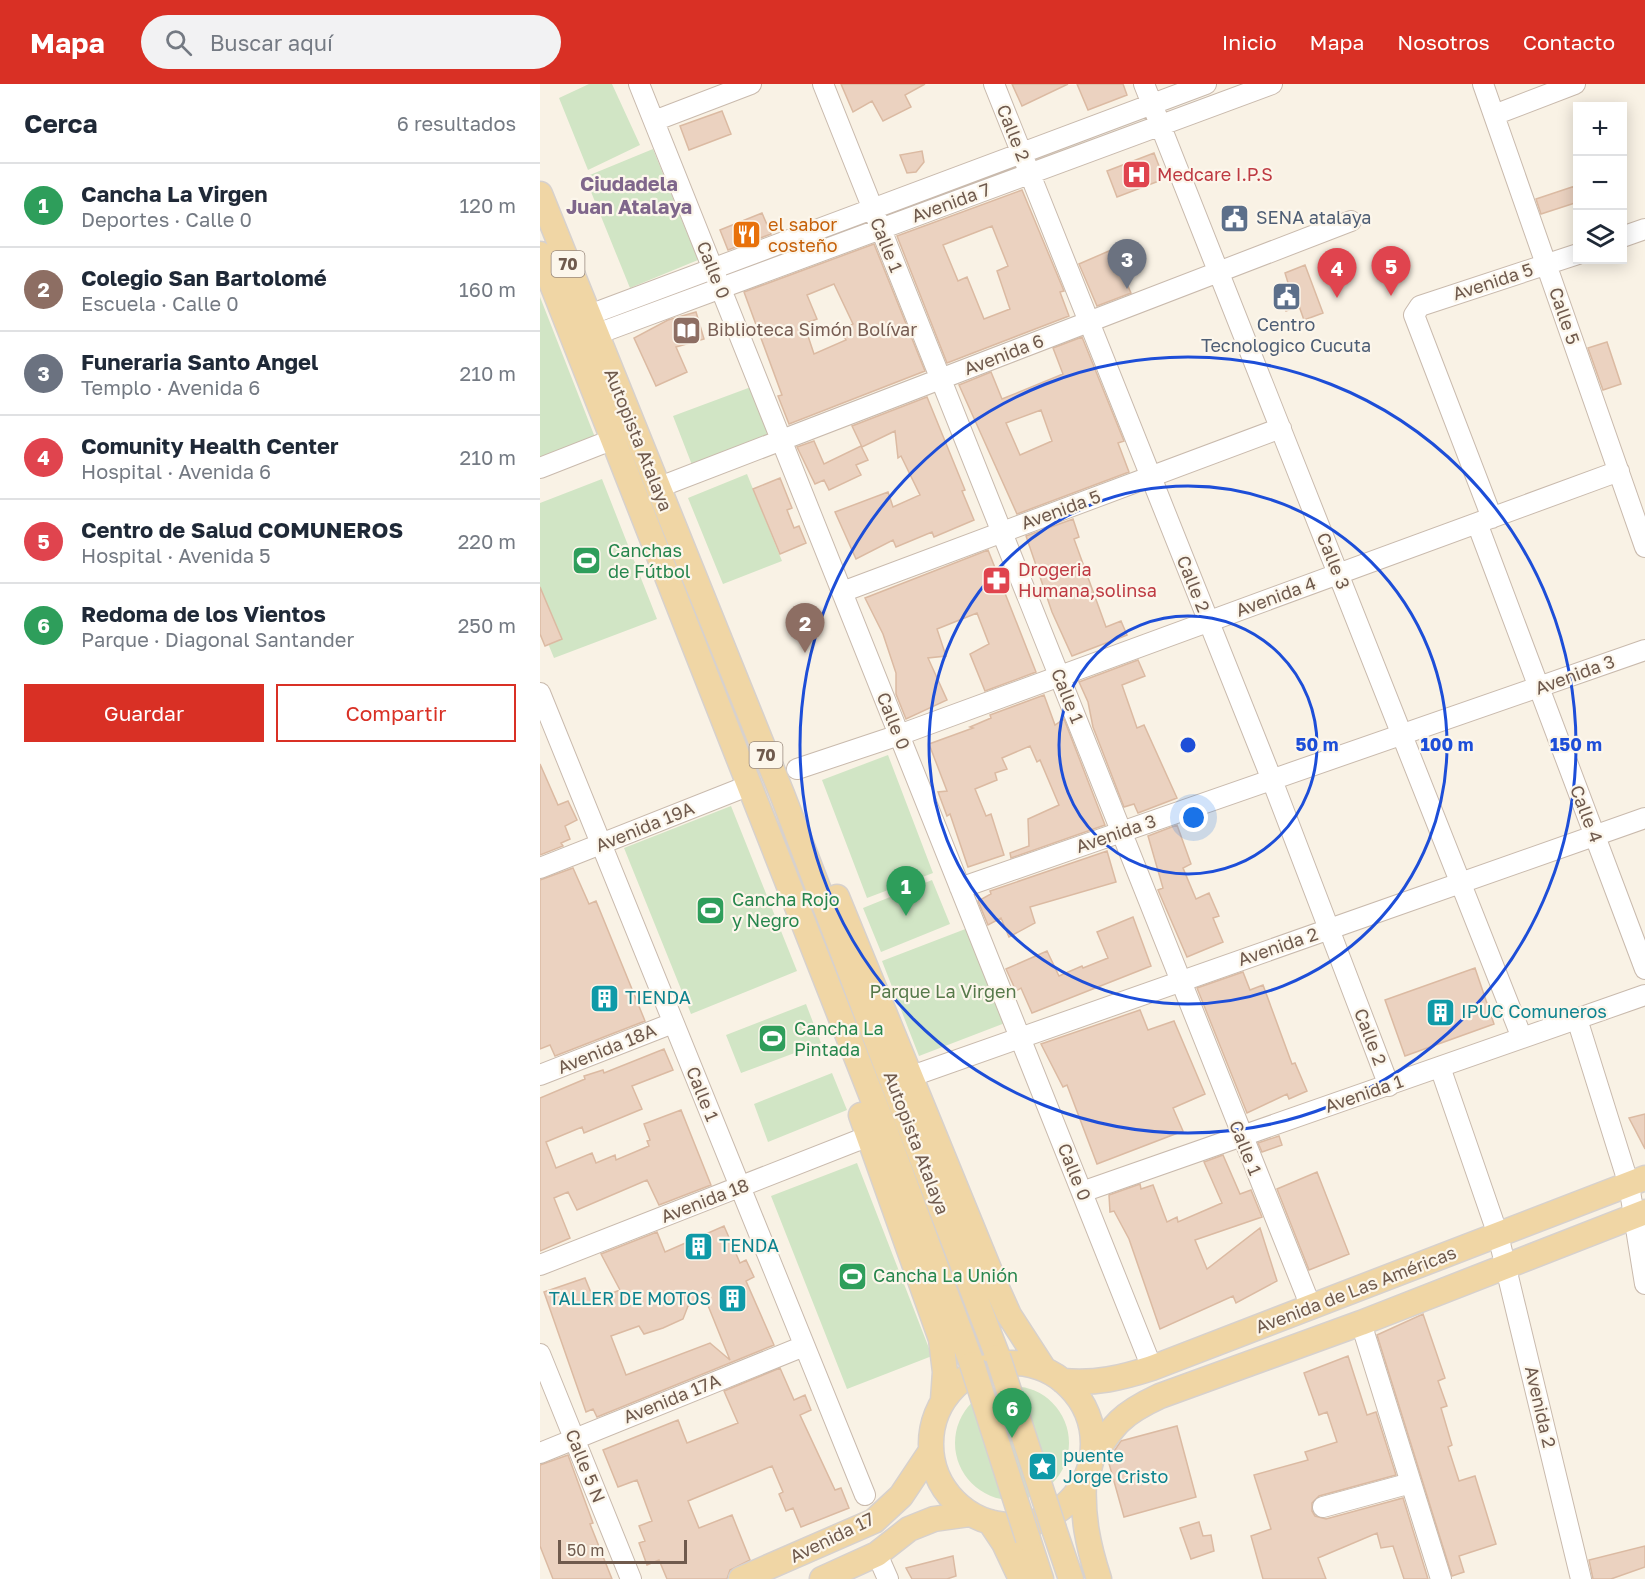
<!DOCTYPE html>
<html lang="es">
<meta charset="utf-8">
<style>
body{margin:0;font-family:"Golos Text",sans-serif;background:#f2f2f3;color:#1f2937}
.controls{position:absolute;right:18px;top:18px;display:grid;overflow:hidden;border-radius:0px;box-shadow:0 3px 15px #0003}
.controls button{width:54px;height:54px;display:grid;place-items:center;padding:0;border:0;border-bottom:2px solid #e0e1e3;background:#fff;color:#1f2937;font:30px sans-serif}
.scale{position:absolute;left:18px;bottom:15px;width:129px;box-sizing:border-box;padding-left:6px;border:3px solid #6f5a4d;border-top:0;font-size:16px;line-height:21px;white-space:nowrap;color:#6f5a4d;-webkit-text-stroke:4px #fcf6eb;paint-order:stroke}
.you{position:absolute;left:654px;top:734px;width:21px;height:21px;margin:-15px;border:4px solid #fff;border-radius:50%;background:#1a73e8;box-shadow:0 0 0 9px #1a73e833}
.badge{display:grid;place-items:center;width:39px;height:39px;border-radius:50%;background:#d93025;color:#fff;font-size:20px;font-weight:700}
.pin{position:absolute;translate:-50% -50px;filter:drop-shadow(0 2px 3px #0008)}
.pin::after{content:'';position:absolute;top:32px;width:21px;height:18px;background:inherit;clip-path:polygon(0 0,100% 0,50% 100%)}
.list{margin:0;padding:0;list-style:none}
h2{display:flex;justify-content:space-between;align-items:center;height:78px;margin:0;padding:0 24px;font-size:26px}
h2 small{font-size:20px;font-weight:400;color:#747a83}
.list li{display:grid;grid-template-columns:39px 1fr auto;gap:18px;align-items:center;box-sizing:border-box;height:84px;padding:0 24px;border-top:2px solid #e0e1e3}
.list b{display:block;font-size:22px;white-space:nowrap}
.list p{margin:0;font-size:20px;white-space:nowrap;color:#747a83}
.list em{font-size:20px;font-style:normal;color:#747a83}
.actions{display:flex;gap:12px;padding:18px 24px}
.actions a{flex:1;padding:14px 0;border:2px solid #d93025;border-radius:0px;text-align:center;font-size:21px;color:#d93025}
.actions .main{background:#d93025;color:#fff}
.icon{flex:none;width:33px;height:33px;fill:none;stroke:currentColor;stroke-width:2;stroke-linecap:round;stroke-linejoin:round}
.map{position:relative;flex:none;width:1105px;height:1495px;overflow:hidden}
header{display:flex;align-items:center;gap:36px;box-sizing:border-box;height:84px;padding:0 30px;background:#d93025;color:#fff}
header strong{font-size:28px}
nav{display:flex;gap:33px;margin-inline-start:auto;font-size:21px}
.search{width:420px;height:54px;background:#f2f2f3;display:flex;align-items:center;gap:15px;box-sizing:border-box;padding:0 21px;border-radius:33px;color:#747a83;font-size:22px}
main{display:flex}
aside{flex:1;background:#fff}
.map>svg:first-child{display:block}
.green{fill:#d1e5c5}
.building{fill:#ebd2c0;stroke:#dbbaa2;stroke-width:1.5;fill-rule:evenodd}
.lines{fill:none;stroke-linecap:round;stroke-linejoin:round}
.minor-casing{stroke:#c9baad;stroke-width:22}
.major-casing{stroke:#d7d1cd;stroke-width:27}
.minor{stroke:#fff;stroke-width:20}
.major{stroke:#f0d6a5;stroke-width:24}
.major-bridge-casing{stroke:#d7d1cd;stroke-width:27;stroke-linecap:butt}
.major-bridge{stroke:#f0d6a5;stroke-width:24}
.ring{fill:none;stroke:#1d4ed8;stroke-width:3}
.labels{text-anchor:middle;stroke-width:4.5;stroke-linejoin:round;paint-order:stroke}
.shield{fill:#fcf6eb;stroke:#99897c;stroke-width:1.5}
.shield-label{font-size:16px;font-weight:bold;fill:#6f5a4d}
.street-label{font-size:18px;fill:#6f5a4d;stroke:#fcf6eb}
.health-label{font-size:18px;fill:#be3a42;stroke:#fcf6eb;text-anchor:start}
.service-label{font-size:18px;fill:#4e5e75;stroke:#fcf6eb;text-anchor:start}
.food-label{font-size:18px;fill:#c56008;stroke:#fcf6eb;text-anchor:start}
.education-label{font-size:18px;fill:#785e54;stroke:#fcf6eb;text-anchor:start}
.leisure-label{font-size:18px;fill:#27864d;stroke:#fcf6eb;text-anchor:start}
.park-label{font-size:18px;fill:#56794a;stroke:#fcf6eb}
.culture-label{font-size:18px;fill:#0d838f;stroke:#fcf6eb;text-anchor:start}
.neighbourhood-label{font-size:20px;font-weight:bold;fill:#7f668b;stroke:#fcf6eb}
.centre{fill:#1d4ed8;stroke:#fcf6eb;stroke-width:3}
.ring-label{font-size:18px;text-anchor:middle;font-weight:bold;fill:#1d4ed8;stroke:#fcf6eb;stroke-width:4.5;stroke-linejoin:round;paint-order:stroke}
</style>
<header>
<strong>Mapa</strong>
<div class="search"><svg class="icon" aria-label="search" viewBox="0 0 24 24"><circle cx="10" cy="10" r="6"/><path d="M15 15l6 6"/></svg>Buscar aquí</div>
<nav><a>Inicio</a><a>Mapa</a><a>Nosotros</a><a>Contacto</a></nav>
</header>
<main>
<aside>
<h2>Cerca<small>6 resultados</small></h2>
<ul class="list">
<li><span class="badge" style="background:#2e9e5b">1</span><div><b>Cancha La Virgen</b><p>Deportes · Calle 0</p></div><em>120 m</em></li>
<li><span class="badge" style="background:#8d6e63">2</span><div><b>Colegio San Bartolomé</b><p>Escuela · Calle 0</p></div><em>160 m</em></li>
<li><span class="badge" style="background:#6b7280">3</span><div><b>Funeraria Santo Angel</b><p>Templo · Avenida 6</p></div><em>210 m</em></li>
<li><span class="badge" style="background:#e0444e">4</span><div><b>Comunity Health Center</b><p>Hospital · Avenida 6</p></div><em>210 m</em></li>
<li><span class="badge" style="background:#e0444e">5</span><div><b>Centro de Salud COMUNEROS</b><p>Hospital · Avenida 5</p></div><em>220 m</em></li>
<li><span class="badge" style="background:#2e9e5b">6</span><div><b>Redoma de los Vientos</b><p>Parque · Diagonal Santander</p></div><em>250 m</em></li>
</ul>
<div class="actions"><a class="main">Guardar</a><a>Compartir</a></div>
</aside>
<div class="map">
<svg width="1105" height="1495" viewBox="0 0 1105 1495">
<rect width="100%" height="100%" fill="#f9f2e5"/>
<path class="green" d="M49,0H72L100,61L48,86L19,14Z
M113,65L158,176L90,204L45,93Z
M0,213L58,361L0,382Z
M211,303L232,353L152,381L133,332Z
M207,390L242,477L183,500L148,414Z
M62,395L117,535L14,574L0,540V419Z
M348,671L393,789L327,814L282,696Z
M191,722L257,887L151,930L84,764Z
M392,796L410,840L341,868L323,824Z
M428,844L465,939L379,972L342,877Z
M266,920L281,959L201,989L186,951Z
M292,989L307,1026L228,1058L214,1020Z
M317,1079L392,1272L307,1305L231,1112Z
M415 1359a57 57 0 1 1 114 0a57 57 0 1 1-114 0Z"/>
<path class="building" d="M301,0H385L365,11L371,23L343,37L332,17L313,28Z
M472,0H528L482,22Z
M537,0H583L587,11L548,26Z
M182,27L191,50L149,66L140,42Z
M382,67L384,78L376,88L367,89L360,71Z
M614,69L624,95L577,113L567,87Z
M1035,102L1038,118L1001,130L996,115Z
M482,106L524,207L520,208L529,232L407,279L357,152ZM452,142L468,182L457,187L470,225L444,235L427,193L418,197L403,161Z
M222,129L231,150L188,166L180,146Z
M334,160L385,287L249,340L238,312L242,311L204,208ZM294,200L313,240L300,247L306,256L274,270L264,240L277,235L267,211Z
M585,160L596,185L583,191L591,209L557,222L539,180Z
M765,181L783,229L764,236L759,222L746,227L738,206L749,202L745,189Z
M156,228L164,255L136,263L147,288L116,302L94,254L128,236Z
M542,253L584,357L578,359L589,388L477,430L419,301L451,288L462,315L523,290L513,264ZM501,326L512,357L480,371L466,339Z
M1067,258L1081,300L1063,306L1048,264Z
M387,313L425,406L422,407L434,436L394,453L392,448L356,463L353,456L316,475L295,428L348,408L353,423L380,411L361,372L358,374L355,347L322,363L312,342Z
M274,357L284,380L321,362L328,376L316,381L321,391L289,406L284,396L275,400L257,363Z
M240,394L252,424L247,426L254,444L259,442L266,459L240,470L213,405Z
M533,435L539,453L534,455L566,543L581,537L587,551L532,572L512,528L486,452Z
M448,466L496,588L445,607L430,570L449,560L437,529L397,545L406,572L388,574L407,616L366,635L356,610V589L343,550L325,514Z
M0,503L22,555L5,562L0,550Z
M598,576L605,592L582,601L597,644L604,641L637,714L598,729L594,720L584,723L553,643L548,618L539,598Z
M504,611L515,641L524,635L565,741L471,774L470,769L489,762L488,735L519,721L500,676L497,678L490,662L462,674L467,685L455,689L457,696L435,705L446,732L451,730L464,771L428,783L410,730L407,732L398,708L407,707L389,660L433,644L430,643L451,634L450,631Z
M0,680L18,721L28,717L37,736L25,742L30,755L21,759L23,762L0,771Z
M637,741L651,780L643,784L656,815L669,809L679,832L673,834L683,858L647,873L618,806L623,804L608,752Z
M567,767L576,798L490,823L495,839L469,853L461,834L448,841L438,817L451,810L450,807Z
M33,784L49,820L56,817L105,937L15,972L10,961L0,965V796Z
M593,833L611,882L492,929L481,904L476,907L466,885L507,867L519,892L542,882L543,884L568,874L557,848Z
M935,884L954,940L865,972L845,916Z
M703,888L710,906L723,901L752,980L755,979L767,1007L749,1015L747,1010L707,1029L657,904Z
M600,926L608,946L634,937L665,1010L633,1024L643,1047L557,1080L527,1001L523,1003L501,960Z
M124,965L133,986L92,1002L102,1025L44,1049L42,1043L6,1058L16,1084L52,1069L56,1079L75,1071L76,1076L109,1062L107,1057L110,1056L104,1040L141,1026L171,1101L119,1121L107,1096L37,1126L28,1108L14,1114L30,1154L0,1167V1014L45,995L44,992L63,986L64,989Z
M1105,1030V1065L1089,1034Z
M739,1052L742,1061L722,1068L718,1059Z
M683,1071L700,1110L711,1106L722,1133L655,1156L667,1185L720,1144L737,1197L696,1219L693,1212L620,1245L589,1155L574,1127L570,1128L569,1111L600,1100L601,1105L613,1101L627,1138L637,1133L638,1138L682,1119L664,1078Z
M777,1088L809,1170L769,1186L737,1105Z
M184,1142L200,1179L206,1176L214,1193L206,1197L234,1261L57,1333L53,1325L46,1328L4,1208L45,1194L54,1216L80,1206L61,1170L117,1148L125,1168ZM165,1214L190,1276L170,1259L86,1291L71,1252L99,1242L104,1250L123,1244L143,1235L148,1222Z
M883,1230L905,1294L898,1297L907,1322L901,1324L912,1361L908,1363L919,1397L935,1392L956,1460L919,1472L924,1488L912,1492L837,1251Z
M808,1272L827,1331L836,1328L856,1391L779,1412L772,1419V1427L775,1432L786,1435L863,1414L888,1495H864L853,1462L841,1464L837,1449L778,1474L786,1495H723L711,1452L731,1445L714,1391L768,1376L765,1368L797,1358L787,1328L779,1331L764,1289Z
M240,1284L254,1316L265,1311L271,1326L260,1331L295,1406L301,1404L309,1424L261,1443L253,1424L246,1427L239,1410L243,1408L232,1382L148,1417L159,1444L192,1431L210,1476L190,1486L187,1495H127L119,1476L107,1481L99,1459L105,1457L99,1442L112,1437L97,1396L78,1403L63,1366L138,1336L147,1359L198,1339L184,1307Z
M637,1342L656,1413L584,1433L568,1376L581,1357Z
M28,1371L53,1439L50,1440L72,1495H13L0,1462V1381Z
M659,1438L663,1452L671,1451L674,1467L651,1475L640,1444Z
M1105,1462V1483L1071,1495H1053L1049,1476Z
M413,1472L416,1492L407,1495H372L366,1484Z"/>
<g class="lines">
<defs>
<path id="minor" d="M99,0L608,1274
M283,0L771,1223
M454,0L732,696L849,1002
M604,0L982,954
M943,0L1105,463
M954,31L1035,0
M114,37L211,0
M1082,153L1105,145
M49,231L666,0
M57,250L732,0
M0,384L74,355
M117,404L811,137
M952,434L874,231L880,222L1038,170
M937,439L1105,885
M302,508L741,344
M0,609L325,1411
M257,685L359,651L1079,387
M0,784L210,701
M420,804L1105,566
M1037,935L1089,1101L1105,1200
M900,983L958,1151L1041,1495
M0,991L133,939
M372,992L1105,734
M542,1108L1105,911
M0,1181L329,1052
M821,1239L901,1495
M0,1270L91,1495
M0,1369L264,1262
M783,1423L871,1399
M337,1470L348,1495"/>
<path id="major" d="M0,110L242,710L458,1273
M0,170L345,1046L432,1280
M297,813L456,1202L469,1231L504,1285
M321,1031L401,1255L405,1288L403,1316
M391 1360a81 81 0 1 1 162 0a81 81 0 1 1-162 0Z
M523,1297C556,1300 581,1294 612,1284L1105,1094
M551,1376C574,1340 581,1330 620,1312L821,1239L1105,1128
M544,1397C542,1432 548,1462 559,1495
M450,1438L464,1459L481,1495
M514,1445L531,1495
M488,1455L501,1495
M201,1495L334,1437L361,1412L391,1367
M282,1495L337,1470L369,1445L394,1435L430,1430"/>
</defs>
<use href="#minor" class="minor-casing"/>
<use href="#major" class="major-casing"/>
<use href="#minor" class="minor"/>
<use href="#major" class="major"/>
<defs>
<path id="major-bridge" d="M458,1273L514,1445
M432,1280L488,1455"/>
</defs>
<use href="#major-bridge" class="major-bridge-casing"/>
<use href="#major-bridge" class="major-bridge"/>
</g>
<g class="ring">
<circle cx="648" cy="661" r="129"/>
<circle cx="648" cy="661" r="259"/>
<circle cx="648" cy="661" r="388"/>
</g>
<defs>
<symbol id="hospital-square" viewBox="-11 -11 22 22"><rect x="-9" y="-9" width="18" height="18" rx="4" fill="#e0444e" stroke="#fcf6eb"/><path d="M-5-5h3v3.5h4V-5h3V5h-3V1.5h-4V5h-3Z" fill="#fff"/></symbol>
<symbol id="civic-square" viewBox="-11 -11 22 22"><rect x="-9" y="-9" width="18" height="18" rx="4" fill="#5c6f8a" stroke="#fcf6eb"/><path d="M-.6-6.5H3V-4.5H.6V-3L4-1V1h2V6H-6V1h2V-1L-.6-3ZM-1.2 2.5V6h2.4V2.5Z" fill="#fff"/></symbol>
<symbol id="restaurant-square" viewBox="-11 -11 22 22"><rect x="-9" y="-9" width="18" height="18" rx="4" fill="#e8710a" stroke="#fcf6eb"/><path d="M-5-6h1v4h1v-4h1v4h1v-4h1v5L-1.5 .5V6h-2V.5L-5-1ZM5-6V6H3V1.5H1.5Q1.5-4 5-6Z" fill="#fff"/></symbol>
<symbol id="library-square" viewBox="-11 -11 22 22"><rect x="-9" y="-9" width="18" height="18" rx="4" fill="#8d6e63" stroke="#fcf6eb"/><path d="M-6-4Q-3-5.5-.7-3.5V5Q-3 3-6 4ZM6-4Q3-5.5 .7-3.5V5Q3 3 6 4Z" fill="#fff"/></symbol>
<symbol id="stadium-square" viewBox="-11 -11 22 22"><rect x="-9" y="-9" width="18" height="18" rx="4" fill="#2e9e5b" stroke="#fcf6eb"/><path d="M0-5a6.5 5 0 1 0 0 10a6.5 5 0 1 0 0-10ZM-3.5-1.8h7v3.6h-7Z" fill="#fff"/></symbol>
<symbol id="pharmacy-square" viewBox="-11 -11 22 22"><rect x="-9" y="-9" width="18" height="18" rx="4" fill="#e0444e" stroke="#fcf6eb"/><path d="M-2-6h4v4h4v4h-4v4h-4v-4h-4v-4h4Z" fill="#fff"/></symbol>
<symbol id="building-square" viewBox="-11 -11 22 22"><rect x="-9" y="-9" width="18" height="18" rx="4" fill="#0f9aa8" stroke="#fcf6eb"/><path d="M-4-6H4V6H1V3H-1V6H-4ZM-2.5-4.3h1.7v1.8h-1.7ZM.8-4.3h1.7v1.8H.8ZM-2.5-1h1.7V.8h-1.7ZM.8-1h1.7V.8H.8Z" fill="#fff"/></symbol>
<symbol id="sight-square" viewBox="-11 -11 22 22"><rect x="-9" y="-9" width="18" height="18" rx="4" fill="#0f9aa8" stroke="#fcf6eb"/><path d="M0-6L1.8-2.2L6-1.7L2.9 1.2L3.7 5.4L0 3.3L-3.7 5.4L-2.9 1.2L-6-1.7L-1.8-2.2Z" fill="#fff"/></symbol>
</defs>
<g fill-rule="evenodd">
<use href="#hospital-square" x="580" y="74" width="33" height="33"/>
<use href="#civic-square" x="678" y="118" width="33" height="33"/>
<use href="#restaurant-square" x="190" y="134" width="33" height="33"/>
<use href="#civic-square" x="730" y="196" width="33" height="33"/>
<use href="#library-square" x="130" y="230" width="33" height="33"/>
<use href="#stadium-square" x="30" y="460" width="33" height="33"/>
<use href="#pharmacy-square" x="440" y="480" width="33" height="33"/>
<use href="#stadium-square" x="154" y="810" width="33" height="33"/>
<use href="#building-square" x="48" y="898" width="33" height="33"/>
<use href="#building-square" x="884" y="912" width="33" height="33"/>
<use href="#stadium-square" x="216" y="938" width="33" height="33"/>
<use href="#building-square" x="142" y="1146" width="33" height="33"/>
<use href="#stadium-square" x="296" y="1176" width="33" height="33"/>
<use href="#building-square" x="176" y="1198" width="33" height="33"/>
<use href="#sight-square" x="486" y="1366" width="33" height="33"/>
</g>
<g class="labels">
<g class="shield">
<rect x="11.5" y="167" width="33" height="26" rx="4.5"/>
<rect x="209.5" y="658" width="33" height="26" rx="4.5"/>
</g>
<g class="shield-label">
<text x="28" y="186">70</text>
<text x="226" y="677">70</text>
</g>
<g class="street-label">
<text transform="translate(473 49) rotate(68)" y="6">Calle 2</text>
<text transform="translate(411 119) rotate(-20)" y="6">Avenida 7</text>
<text transform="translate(346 161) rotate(68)" y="6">Calle 1</text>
<text transform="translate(173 186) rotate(68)" y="6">Calle 0</text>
<text transform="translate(953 198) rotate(-18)" y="6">Avenida 5</text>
<text transform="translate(1024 232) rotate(71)" y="6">Calle 5</text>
<text transform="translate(464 271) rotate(-21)" y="6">Avenida 6</text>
<text transform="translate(98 356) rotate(68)" y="6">Autopista Atalaya</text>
<text transform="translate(521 426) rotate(-20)" y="6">Avenida 5</text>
<text transform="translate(793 477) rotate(68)" y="6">Calle 3</text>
<text transform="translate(653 500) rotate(68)" y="6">Calle 2</text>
<text transform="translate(736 513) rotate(-20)" y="6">Avenida 4</text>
<text transform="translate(1035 591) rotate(-20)" y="6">Avenida 3</text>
<text transform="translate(527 612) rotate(68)" y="6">Calle 1</text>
<text transform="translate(353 637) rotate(68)" y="6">Calle 0</text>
<text transform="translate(1046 730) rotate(69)" y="6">Calle 4</text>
<text transform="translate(105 743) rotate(-22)" y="6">Avenida 19A</text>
<text transform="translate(576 750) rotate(-19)" y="6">Avenida 3</text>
<text transform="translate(738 863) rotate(-19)" y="6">Avenida 2</text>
<text transform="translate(830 953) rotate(69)" y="6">Calle 2</text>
<text transform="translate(67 965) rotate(-22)" y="6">Avenida 18A</text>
<text transform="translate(162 1010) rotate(68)" y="6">Calle 1</text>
<text transform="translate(824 1010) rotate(-19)" y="6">Avenida 1</text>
<text transform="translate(376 1059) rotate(69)" y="6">Autopista Atalaya</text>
<text transform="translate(705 1064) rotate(68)" y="6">Calle 1</text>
<text transform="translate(534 1088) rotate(68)" y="6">Calle 0</text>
<text transform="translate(165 1117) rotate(-21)" y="6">Avenida 18</text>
<text transform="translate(816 1206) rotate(-21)" y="6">Avenida de Las Américas</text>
<text transform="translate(132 1315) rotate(-22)" y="6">Avenida 17A</text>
<text transform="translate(1000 1323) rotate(77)" y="6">Avenida 2</text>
<text transform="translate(45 1382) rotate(68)" y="6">Calle 5 N</text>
<text transform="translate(292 1454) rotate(-26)" y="6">Avenida 17</text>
</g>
<g class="health-label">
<text x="617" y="97">Medcare I.P.S</text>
<text x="478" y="492">Drogeria<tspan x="478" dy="21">Humana,solinsa</tspan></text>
</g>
<g class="service-label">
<text x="716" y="140">SENA atalaya</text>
<text x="746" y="247" text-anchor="middle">Centro<tspan x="746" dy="21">Tecnologico Cucuta</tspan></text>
</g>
<g class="food-label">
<text x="228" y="147">el sabor<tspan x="228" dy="21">costeño</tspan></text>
</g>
<g class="education-label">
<text x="167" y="252">Biblioteca Simón Bolívar</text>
</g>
<g class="leisure-label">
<text x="68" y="473">Canchas<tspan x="68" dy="21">de Fútbol</tspan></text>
<text x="192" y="822">Cancha Rojo<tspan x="192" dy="21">y Negro</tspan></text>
<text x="254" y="951">Cancha La<tspan x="254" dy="21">Pintada</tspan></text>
<text x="333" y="1198">Cancha La Unión</text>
</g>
<g class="park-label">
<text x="403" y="914">Parque La Virgen</text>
</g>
<g class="culture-label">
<text x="85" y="920">TIENDA</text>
<text x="921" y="934">IPUC Comuneros</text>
<text x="179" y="1168">TENDA</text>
<text x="171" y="1221" text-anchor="end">TALLER DE MOTOS</text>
<text x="523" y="1378">puente<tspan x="523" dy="21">Jorge Cristo</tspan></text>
</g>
<g class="neighbourhood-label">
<text x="89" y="107">Ciudadela<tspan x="89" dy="23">Juan Atalaya</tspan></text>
</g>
</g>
<circle cx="648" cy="661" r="9" class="centre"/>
<g class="ring-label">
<text x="777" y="667">50 m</text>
<text x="907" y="667">100 m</text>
<text x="1036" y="667">150 m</text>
</g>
</svg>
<div class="controls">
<button>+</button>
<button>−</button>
<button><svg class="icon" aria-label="layers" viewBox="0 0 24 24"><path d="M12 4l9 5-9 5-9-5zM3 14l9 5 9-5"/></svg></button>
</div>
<div class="scale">50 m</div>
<div class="you"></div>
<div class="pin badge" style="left:366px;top:832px;background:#2e9e5b">1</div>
<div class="pin badge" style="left:265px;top:569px;background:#8d6e63">2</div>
<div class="pin badge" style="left:587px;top:205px;background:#6b7280">3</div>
<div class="pin badge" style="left:797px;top:214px;background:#e0444e">4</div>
<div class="pin badge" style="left:851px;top:212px;background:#e0444e">5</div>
<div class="pin badge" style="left:472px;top:1354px;background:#2e9e5b">6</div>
</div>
</main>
